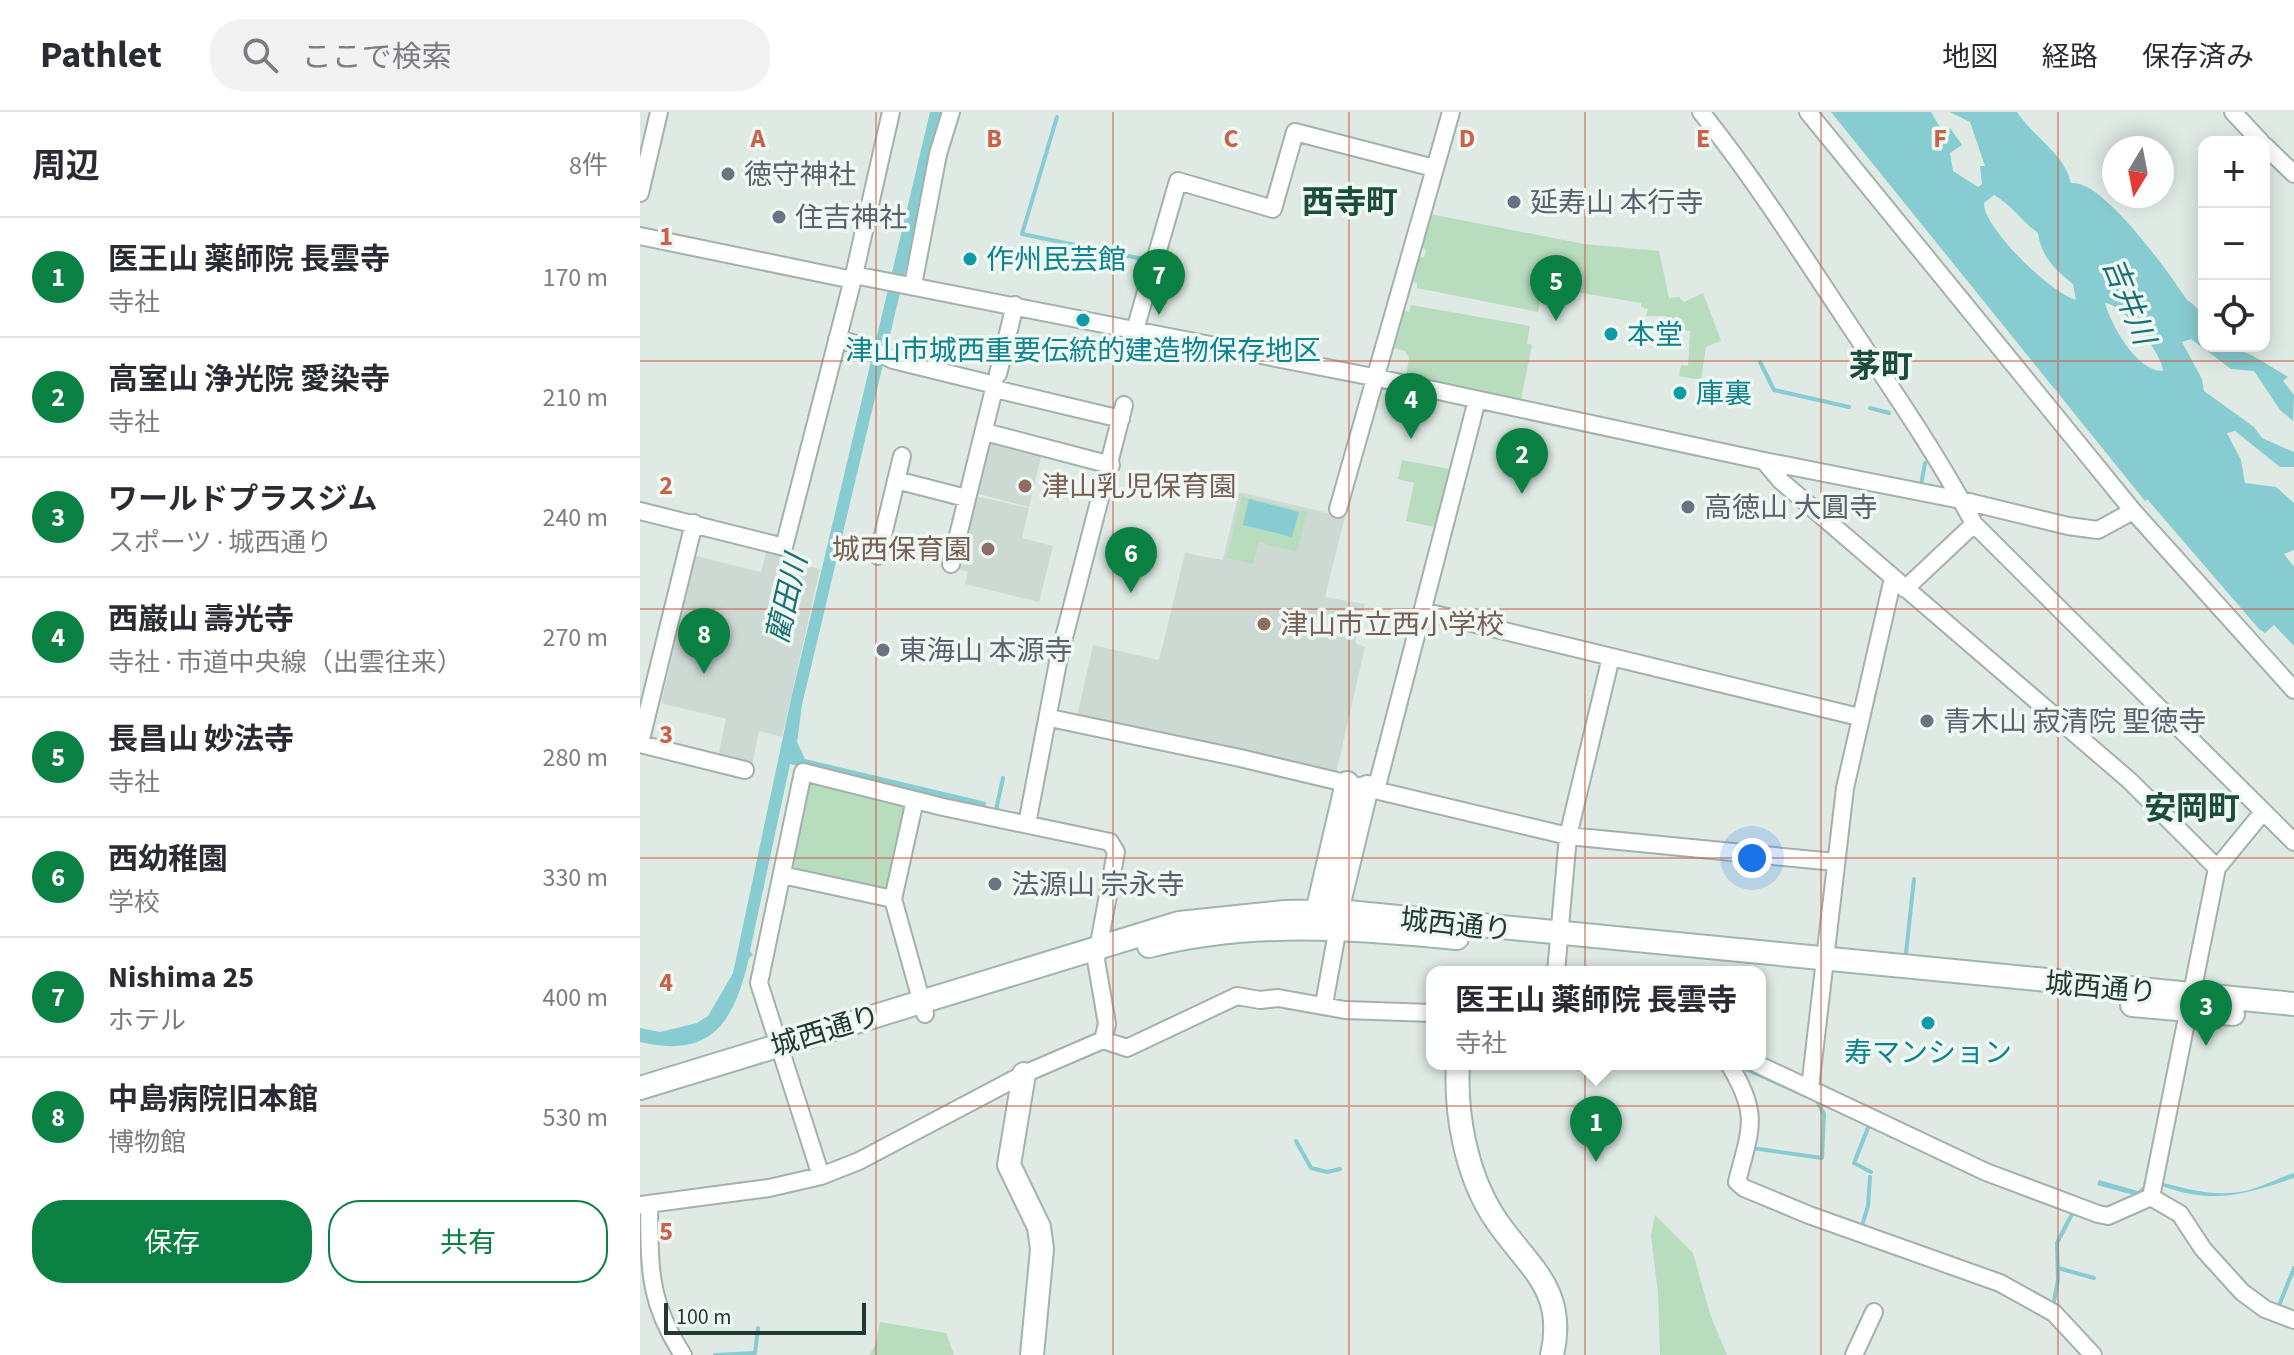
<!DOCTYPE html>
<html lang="ja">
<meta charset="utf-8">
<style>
body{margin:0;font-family:"Source Sans 3","Noto Sans JP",sans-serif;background:#f2f2f3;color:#2b2b33}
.controls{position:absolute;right:24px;top:24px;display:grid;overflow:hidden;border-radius:16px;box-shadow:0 4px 20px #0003}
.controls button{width:72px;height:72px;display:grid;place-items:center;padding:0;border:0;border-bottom:2px solid #e1e1e2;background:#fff;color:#2b2b33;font:40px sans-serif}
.compass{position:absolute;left:1462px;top:24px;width:72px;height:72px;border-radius:50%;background:#fff;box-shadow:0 4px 20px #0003;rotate:190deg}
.scale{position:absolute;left:24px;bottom:20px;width:202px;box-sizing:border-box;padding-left:8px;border:4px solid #203a31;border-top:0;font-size:22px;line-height:28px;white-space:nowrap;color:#203a31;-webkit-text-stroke:6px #eff7f2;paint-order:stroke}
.you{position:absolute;left:1112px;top:746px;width:28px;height:28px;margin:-20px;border:6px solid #fff;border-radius:50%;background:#1a73e8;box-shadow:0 0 0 12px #1a73e833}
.badge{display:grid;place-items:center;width:52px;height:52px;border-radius:50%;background:#0b8043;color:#fff;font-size:26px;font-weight:700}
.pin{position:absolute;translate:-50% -66px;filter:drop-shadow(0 2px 4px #0008)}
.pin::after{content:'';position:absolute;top:42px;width:28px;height:24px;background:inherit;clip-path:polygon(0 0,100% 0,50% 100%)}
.popup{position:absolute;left:786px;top:854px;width:340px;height:104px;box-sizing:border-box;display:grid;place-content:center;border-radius:16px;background:#fff;filter:drop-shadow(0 2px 6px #0005);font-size:26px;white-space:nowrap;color:#7c7c81}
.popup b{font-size:30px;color:#2b2b33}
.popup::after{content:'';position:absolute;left:50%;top:100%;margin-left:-16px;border:16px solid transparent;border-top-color:#fff}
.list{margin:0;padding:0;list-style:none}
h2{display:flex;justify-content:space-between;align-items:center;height:104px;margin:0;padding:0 32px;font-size:34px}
h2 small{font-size:26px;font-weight:400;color:#7c7c81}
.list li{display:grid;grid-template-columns:52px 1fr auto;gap:24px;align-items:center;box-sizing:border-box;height:120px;padding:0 32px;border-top:2px solid #e1e1e2}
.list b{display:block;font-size:30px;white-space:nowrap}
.list p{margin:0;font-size:26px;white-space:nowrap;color:#7c7c81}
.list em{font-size:26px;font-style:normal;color:#7c7c81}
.actions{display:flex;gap:16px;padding:24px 32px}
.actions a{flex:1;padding:18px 0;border:2px solid #0b8043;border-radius:32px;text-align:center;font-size:28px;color:#0b8043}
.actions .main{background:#0b8043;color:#fff}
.icon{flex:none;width:44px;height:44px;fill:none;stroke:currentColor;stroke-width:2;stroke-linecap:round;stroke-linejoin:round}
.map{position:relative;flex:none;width:1654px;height:1243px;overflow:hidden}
header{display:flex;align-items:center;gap:48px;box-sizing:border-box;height:112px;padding:0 40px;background:#fff;border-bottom:2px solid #e1e1e2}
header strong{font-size:38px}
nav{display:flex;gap:44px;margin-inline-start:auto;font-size:28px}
.search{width:560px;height:72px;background:#f2f2f3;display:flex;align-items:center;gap:20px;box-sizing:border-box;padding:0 28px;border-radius:32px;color:#7c7c81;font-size:30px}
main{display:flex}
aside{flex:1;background:#fff}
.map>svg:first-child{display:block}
.built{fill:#cddad3}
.green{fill:#b7dcbe}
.water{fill:#86ccd1;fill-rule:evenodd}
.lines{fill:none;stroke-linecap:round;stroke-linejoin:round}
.stream{stroke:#86ccd1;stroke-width:4}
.street-casing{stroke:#a2b2ab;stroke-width:20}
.secondary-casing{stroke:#9eb6ab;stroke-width:26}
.street{stroke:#fff;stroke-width:16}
.secondary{stroke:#fff;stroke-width:22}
.grid{fill:none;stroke:#c9624d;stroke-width:2;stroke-opacity:0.55}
.worship-dot{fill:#6b7280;stroke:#eff7f2;stroke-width:3}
.culture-dot{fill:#0f9aa8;stroke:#eff7f2;stroke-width:3}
.education-dot{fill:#8d6e63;stroke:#eff7f2;stroke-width:3}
.labels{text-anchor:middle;stroke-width:7;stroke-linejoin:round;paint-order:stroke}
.worship-label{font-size:28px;fill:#5b616d;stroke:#eff7f2;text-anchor:start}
.culture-label{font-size:28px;fill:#0d838f;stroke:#eff7f2;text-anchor:start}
.education-label{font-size:28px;fill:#785e54;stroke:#eff7f2;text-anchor:start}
.street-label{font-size:28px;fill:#203a31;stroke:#eff7f2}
.water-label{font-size:30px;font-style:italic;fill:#1a7076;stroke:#eff7f2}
.quarter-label{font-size:32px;font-weight:bold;fill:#1c4c3c;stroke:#eff7f2}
.grid-label{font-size:26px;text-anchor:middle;font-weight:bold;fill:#c9624d;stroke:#eff7f2;stroke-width:7;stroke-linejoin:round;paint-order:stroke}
</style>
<header>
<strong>Pathlet</strong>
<div class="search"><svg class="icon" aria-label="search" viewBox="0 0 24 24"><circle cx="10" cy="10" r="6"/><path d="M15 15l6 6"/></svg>ここで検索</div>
<nav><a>地図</a><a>経路</a><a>保存済み</a></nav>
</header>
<main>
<aside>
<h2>周辺<small>8件</small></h2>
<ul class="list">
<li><span class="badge">1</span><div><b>医王山 薬師院 長雲寺</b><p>寺社</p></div><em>170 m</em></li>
<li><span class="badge">2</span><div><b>高室山 浄光院 愛染寺</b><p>寺社</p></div><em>210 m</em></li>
<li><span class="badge">3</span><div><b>ワールドプラスジム</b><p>スポーツ · 城西通り</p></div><em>240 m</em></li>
<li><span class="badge">4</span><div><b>西巌山 壽光寺</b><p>寺社 · 市道中央線（出雲往来）</p></div><em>270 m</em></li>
<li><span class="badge">5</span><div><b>長昌山 妙法寺</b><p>寺社</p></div><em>280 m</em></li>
<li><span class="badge">6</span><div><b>西幼稚園</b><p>学校</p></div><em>330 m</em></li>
<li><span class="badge">7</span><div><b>Nishima 25</b><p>ホテル</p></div><em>400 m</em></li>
<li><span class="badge">8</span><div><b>中島病院旧本館</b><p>博物館</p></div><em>530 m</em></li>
</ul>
<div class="actions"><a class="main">保存</a><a>共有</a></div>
</aside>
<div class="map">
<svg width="1654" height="1243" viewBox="0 0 1654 1243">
<rect width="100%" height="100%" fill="#dfeae4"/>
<path class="built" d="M352,327L402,341L389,395L335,381L347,330Z
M599,380L705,405L685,485L725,492L715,531L725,535L696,662L437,605L453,533L519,548L545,441L583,448Z
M335,384L389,396L382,426L413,434L399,490L325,472L328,460L315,456Z
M127,438L147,444L148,449L180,457L142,625L119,619L112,653L78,645L86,607L21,591L56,444L121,460Z"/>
<path class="green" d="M790,102L944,132L1019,139L1029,186L1039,185L1044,190L1063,181L1081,229L1066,235L1061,268L1039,264L1041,253L1048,254L1050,219L1023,214L1026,204H1006L1008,197L1001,195V191L918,177L915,189L900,187L898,200L777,176V171L771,169L778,144L784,146L786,138L781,135Z
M771,193L890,214L887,231L892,233L881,287L766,265L769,246L765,239L750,235L762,198L769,200Z
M762,348L809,357L794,415L766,409L774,371L758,367Z
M602,384L667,400L657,440L619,430L613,452L587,446Z
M173,668L262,688L266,696L248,777L243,780L152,760L149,756L166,672Z
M1015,1103L1053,1141L1070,1202L1087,1243H1020L1018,1181L1011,1123Z
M240,1210L306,1221L314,1243H229L235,1234Z"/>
<path class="water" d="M290,0H303L162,593L157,630L165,647L346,690L345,697L150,652L110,839L113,843L109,846C94,910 72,947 0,930V916L20,920L57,911L68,904L93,861L151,587Z
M1191,0H1291L1300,15L1310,16L1322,33L1310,41L1313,59L1338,75L1342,72L1340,54H1345L1330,10L1310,0H1377C1395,27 1423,40 1431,71C1463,67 1529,161 1547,188C1566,200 1564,214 1564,234C1604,234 1615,245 1648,265L1643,269L1654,283L1653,309L1640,298L1614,259L1591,257L1551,227L1542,230L1562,267L1564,279L1614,315L1622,326L1654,340V355H1640L1595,319L1587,321L1601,348L1605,371L1636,375L1654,391V438L1644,442L1654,455V534L1634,513L1625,521L1619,517L1507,387L1505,389ZM1354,83C1372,93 1381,109 1398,121C1401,144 1415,158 1433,172L1436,188C1412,182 1343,116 1344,91ZM1465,191C1483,192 1523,242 1523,259C1497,260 1471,213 1465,191Z
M609,387L659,400L652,425L603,413Z
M1654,1061V1066C1601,1083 1574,1093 1519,1073L1501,1085L1457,1073L1459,1068L1498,1079L1510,1068C1542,1075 1572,1086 1605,1079C1622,1075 1638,1066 1654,1061Z"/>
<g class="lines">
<path class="stream" d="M417,5L382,122L508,148V152
M1120,250L1134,278L1209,295
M1230,296L1249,301
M1281,373L1285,351
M356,698L363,666
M1266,841L1274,767
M1097,953L1166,984
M1230,1011L1214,1051L1231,1060
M656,1029L671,1056L687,1060L700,1057
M1112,1036L1182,1046L1184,1002L1177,989
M1221,1117L1228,1094L1230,1065
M1418,1156L1454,1166
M1413,1194L1418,1168L1417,1131L1434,1098
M1638,1196L1654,1156
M75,1243L115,1241L118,1216"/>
<defs>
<path id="street" d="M1061,0C1113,65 1158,136 1204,205C1249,273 1296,340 1334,412L1654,730
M1168,0L1493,399L1654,578
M1593,0L1621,30
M1624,33L1654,62
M0,81L19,0
M0,124L213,168
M214,163L733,265L1124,349L1321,388L1428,414L1458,418L1493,399
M273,173L298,42L311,0
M495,218L538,69L633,97L655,20L794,56
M197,227L220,233L253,248L355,273L311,452
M358,262L375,193
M355,277L481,307
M345,320L471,353
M1124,349L1141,369L1490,669L1577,756
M256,368L326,386
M698,397L811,0
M0,399L144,435L214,163L251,0
M238,444L262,344
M1265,477L1334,412
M782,499L1219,605
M410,606L600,646L928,724L1195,750
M0,631L54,411
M0,632L105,658
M736,678L837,288
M275,688L253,787L285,902
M387,712L419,545L484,293
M142,763L253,787
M916,860L928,724L971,545
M684,892L698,815
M463,928L487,936L597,884L620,888L638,886L705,898L792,901
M1089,952C1120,1003 1111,1015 1097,1070L1104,1076L1169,1103L1360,1171L1414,1201L1453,1243
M1117,952L1346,1060L1458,1102L1468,1104L1511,1085
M1170,976L1205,676L1253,466
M1511,1085L1577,756L1623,700
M1511,1085L1540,1102L1563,1137L1602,1180L1625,1197L1654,1208
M9,1092C10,1154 7,1188 43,1243
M0,1093L129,1076L181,1064L219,1049L384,962L463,928L467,912L456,848L476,740L470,730L303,695L163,660L119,871L181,1064
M1214,1243L1234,1200"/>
<path id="secondary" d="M678,814L677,800L707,671
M698,814L697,799L727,675
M509,834C611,808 714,816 817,826
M1492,893L1593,902
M818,952C815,1001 826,1060 852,1102C884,1153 928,1174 912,1243
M384,962L369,1053L399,1115L402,1137L392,1243
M0,976L539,811L645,800L697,799L1654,892"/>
</defs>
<use href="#street" class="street-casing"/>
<use href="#secondary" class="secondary-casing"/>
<use href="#street" class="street"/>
<use href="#secondary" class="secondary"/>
</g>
<path class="grid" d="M236,0V1243M473,0V1243M709,0V1243M945,0V1243M1181,0V1243M1418,0V1243M0,249H1654M0,497H1654M0,746H1654M0,994H1654"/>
<g class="worship-dot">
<circle cx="88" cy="62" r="8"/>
<circle cx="874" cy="90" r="8"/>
<circle cx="139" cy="105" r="8"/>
<circle cx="1048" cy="395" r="8"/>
<circle cx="243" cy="538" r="8"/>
<circle cx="1287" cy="609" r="8"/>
<circle cx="355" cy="772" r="8"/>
</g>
<g class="culture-dot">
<circle cx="330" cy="147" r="8"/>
<circle cx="443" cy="208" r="8"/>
<circle cx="971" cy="222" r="8"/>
<circle cx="1040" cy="281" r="8"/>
<circle cx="1288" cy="911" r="8"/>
</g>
<g class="education-dot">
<circle cx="385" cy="374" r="8"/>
<circle cx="348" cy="437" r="8"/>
<circle cx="624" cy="512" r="8"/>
</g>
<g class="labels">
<g class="worship-label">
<text x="104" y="72">徳守神社</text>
<text x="890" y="100">延寿山 本行寺</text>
<text x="155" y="115">住吉神社</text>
<text x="1064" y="405">高徳山 大圓寺</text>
<text x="259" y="548">東海山 本源寺</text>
<text x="1303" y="619">青木山 寂清院 聖徳寺</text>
<text x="371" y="782">法源山 宗永寺</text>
</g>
<g class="culture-label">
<text x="346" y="157">作州民芸館</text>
<text x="987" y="232">本堂</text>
<text x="443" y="248" text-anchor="middle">津山市城西重要伝統的建造物保存地区</text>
<text x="1056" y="291">庫裏</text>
<text x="1288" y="950" text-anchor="middle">寿マンション</text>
</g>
<g class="education-label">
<text x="401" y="384">津山乳児保育園</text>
<text x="332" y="447" text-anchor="end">城西保育園</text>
<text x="640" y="522">津山市立西小学校</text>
</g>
<g class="street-label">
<text transform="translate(816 812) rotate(6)" y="10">城西通り</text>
<text transform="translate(1461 875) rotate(5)" y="10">城西通り</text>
<text transform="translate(185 918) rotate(-17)" y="10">城西通り</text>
</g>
<g class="water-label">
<text transform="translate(1489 189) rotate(68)" y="10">吉井川</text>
<text transform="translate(147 487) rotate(-77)" y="10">藺田川</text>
</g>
<g class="quarter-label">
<text x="710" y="101">西寺町</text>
<text x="1241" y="265">茅町</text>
<text x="1552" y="707">安岡町</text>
</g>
</g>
<g class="grid-label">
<text x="118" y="35">A</text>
<text x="354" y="35">B</text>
<text x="591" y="35">C</text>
<text x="827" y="35">D</text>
<text x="1063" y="35">E</text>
<text x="1300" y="35">F</text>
<text x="26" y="133">1</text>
<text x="26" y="382">2</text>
<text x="26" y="631">3</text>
<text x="26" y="879">4</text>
<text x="26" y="1128">5</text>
</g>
</svg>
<div class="controls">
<button>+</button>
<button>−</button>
<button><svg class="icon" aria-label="locate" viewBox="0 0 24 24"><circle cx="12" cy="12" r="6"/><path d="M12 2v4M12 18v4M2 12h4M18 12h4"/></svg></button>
</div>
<svg class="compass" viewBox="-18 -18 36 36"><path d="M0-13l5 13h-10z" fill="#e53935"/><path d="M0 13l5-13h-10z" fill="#7c7c81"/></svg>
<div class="scale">100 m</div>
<div class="you"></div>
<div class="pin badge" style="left:956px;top:1050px">1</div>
<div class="popup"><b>医王山 薬師院 長雲寺</b>寺社</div>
<div class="pin badge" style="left:882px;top:382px">2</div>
<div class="pin badge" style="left:1566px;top:934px">3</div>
<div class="pin badge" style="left:771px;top:327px">4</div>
<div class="pin badge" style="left:916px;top:209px">5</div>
<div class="pin badge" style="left:491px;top:481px">6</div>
<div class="pin badge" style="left:519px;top:203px">7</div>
<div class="pin badge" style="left:64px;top:562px">8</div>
</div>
</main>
